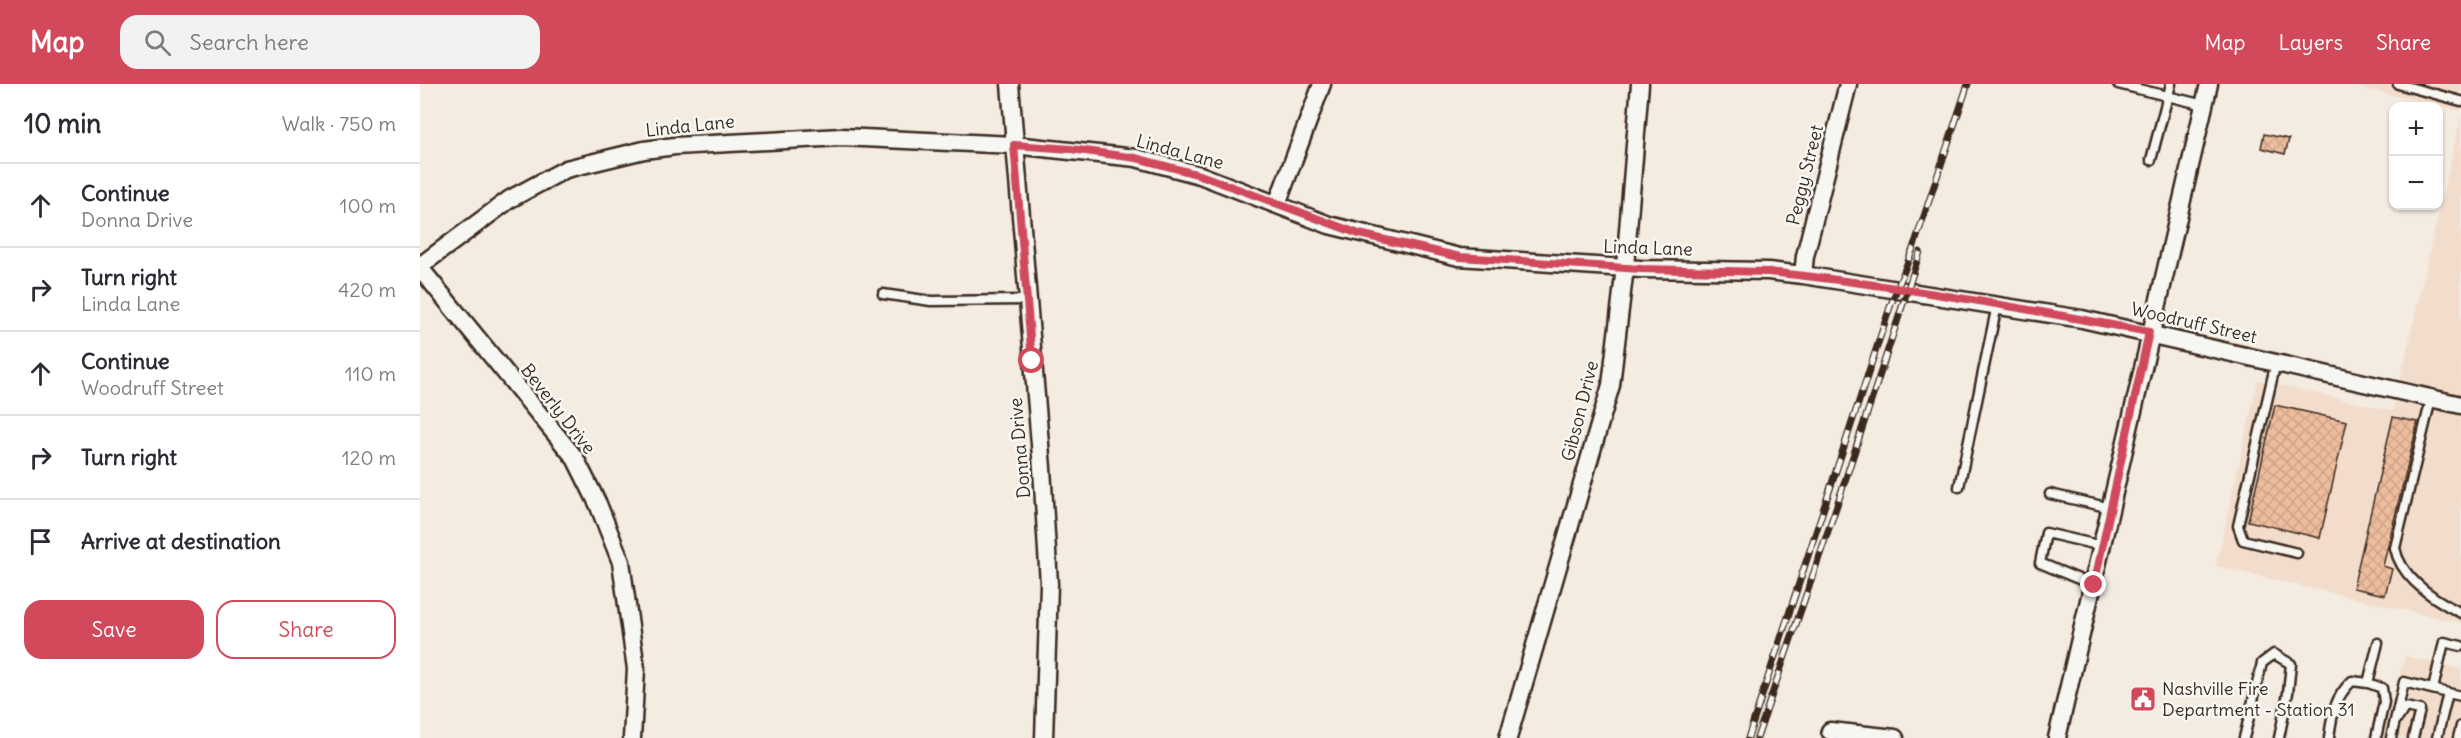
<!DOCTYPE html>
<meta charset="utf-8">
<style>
body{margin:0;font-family:Delius,sans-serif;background:#f2f2f3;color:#2b2b33}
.controls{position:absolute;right:18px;top:18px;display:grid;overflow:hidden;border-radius:12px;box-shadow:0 2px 4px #0004}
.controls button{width:54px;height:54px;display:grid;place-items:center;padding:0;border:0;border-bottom:2px solid #e1e1e2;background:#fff;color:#2b2b33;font:30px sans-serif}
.stop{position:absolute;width:18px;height:18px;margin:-14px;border:4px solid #d1495b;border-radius:50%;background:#fff}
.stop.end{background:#d1495b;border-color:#fff;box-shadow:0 2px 6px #0008}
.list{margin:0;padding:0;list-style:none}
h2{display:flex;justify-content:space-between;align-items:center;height:78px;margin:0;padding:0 24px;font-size:26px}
h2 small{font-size:20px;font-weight:400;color:#7c7c81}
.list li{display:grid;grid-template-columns:39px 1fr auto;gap:18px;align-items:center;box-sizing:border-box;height:84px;padding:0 24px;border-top:2px solid #e1e1e2}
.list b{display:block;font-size:22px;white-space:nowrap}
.list p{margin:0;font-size:20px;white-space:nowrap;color:#7c7c81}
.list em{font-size:20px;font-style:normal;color:#7c7c81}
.actions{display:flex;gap:12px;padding:18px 24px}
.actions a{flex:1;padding:14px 0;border:2px solid #d1495b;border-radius:18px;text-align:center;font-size:21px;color:#d1495b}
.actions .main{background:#d1495b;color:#fff}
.icon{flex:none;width:33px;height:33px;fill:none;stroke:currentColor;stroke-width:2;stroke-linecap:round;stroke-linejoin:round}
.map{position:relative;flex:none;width:2041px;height:654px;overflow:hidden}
header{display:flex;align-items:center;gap:36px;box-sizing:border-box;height:84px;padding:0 30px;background:#d1495b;color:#fff}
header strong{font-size:28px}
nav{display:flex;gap:33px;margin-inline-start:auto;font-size:21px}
.search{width:420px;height:54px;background:#f2f2f3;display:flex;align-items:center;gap:15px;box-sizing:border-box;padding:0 21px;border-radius:18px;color:#7c7c81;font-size:22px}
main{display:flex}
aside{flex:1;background:#fff}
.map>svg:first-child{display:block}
.built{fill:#f2ddcd}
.building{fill:url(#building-cross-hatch);stroke:#3b2a1e;stroke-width:1.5}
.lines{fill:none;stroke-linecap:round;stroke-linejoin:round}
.service-casing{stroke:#3b2a1e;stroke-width:13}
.minor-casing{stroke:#3b2a1e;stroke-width:21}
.service{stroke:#f6f6f2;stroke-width:8}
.minor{stroke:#f6f6f2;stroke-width:16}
.rail-casing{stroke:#3b2a1e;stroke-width:7}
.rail{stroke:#f6f6f2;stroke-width:4.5;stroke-dasharray:14;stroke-linecap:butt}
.route{stroke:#d1495b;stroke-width:8}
.labels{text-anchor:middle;stroke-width:5;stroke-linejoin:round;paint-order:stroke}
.street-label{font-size:18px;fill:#3b2a1e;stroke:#f6f6f2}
.poi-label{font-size:18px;fill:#3b2a1e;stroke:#f6f6f2;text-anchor:start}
</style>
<header>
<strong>Map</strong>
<div class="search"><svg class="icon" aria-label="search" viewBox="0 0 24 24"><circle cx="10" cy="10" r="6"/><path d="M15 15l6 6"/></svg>Search here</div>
<nav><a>Map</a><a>Layers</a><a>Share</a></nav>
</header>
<main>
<aside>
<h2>10 min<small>Walk · 750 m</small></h2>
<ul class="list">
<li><svg class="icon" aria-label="ahead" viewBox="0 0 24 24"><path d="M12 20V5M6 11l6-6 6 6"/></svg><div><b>Continue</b><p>Donna Drive</p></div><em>100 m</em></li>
<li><svg class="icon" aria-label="right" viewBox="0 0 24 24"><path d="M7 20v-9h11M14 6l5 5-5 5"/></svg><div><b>Turn right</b><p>Linda Lane</p></div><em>420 m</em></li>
<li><svg class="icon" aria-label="ahead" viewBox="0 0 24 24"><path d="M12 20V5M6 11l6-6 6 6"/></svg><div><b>Continue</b><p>Woodruff Street</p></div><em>110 m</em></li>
<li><svg class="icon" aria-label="right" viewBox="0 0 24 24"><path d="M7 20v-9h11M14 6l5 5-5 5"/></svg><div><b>Turn right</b></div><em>120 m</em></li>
<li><svg class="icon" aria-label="arrive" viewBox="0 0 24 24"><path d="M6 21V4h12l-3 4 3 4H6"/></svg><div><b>Arrive at destination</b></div></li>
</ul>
<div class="actions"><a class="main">Save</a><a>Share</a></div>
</aside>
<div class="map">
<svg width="2041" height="654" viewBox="0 0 2041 654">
<defs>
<pattern id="building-cross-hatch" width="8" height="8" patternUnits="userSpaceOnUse" patternTransform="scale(1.5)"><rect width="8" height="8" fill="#eebd9e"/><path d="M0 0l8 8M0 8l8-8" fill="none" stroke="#cda388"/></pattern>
</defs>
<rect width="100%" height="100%" fill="#f4ebe1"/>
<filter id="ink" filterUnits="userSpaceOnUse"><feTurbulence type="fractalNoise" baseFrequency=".0167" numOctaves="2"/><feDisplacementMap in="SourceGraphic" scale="12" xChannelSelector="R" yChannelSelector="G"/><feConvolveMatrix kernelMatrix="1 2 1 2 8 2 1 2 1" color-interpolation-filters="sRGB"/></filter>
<g filter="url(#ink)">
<path class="built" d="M1925,0H2041V27Z
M2041,32V539L1796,482L1838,296L1973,327Z
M1985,572L2041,585V654H1963Z"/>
<path class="building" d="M1844,50L1869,55L1865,70L1841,64Z
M1855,321L1927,337L1900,454L1828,437Z
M1973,333L1998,338L1963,482L1972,485L1965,511L1933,504Z"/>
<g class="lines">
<defs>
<path id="service" d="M1698,0L1784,21
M1978,0L2041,17
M1731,76L1751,0
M463,210L511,217L607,216
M1856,278L1818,442L1823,456L1877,469
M2011,315L1975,464C1981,495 2015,516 2041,529
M1539,403L1577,221
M1630,410L1691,424
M1673,501L1620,479L1626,449L1682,462
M1948,599L1958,559
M2013,605L2024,558L2041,562
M1979,633L1985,623L2000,626L1993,654
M1824,654L1842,579L1854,570L1871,580L1868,609L1859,654
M1909,654C1912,631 1914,614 1932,597L1948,599L1962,604L1964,618L1956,654
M1971,654L1984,598L2028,609
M2017,654L2028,609L2041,612
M2038,654L2041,642"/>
<path id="minor" d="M590,0L622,384L629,500L624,654
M857,120L902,0
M0,182L90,115L146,85L224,66L255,62L421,53L594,61L716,74L780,91L909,141L1039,173L1221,185L1348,187L1383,191L1662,235L2041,321
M0,184L155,374L178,420L201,478L216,585L212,654
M1383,191L1385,172L1428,0
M1410,647L1475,654
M1088,654L1191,301L1205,183L1220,0
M1637,654L1789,0"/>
</defs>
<use href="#service" class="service-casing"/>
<use href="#minor" class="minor-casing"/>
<use href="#service" class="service"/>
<use href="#minor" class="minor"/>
<defs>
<path id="rail" d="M1328,654L1470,223L1494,162L1548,0
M1337,654L1419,415L1500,168"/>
</defs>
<use href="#rail" class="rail-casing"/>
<use href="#rail" class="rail"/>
</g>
</g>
<g class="lines" filter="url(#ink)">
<path class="route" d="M612,277L594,61L651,65L716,74L780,91L939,150L1040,173L1221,185L1348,188C1476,201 1603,224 1729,248L1674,501"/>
</g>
<defs>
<symbol id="civic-square" viewBox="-11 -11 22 22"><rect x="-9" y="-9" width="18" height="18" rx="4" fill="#d1495b" stroke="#f6f6f2"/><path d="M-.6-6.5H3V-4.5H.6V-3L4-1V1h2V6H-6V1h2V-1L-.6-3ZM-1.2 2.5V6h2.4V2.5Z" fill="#fff"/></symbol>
</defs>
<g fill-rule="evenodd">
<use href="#civic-square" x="1708" y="600" width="30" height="30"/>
</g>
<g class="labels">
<g class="street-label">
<text transform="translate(270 42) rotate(-6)" y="6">Linda Lane</text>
<text transform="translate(760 68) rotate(15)" y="6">Linda Lane</text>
<text transform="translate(1385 91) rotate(-76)" y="6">Peggy Street</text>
<text transform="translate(1228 164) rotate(2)" y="6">Linda Lane</text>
<text transform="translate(1774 239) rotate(13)" y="6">Woodruff Street</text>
<text transform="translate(138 325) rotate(52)" y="6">Beverly Drive</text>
<text transform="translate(1160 327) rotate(-76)" y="6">Gibson Drive</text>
<text transform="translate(600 364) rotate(-95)" y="6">Donna Drive</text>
</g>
<g class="poi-label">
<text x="1742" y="611">Nashville Fire<tspan x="1742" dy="21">Department - Station 31</tspan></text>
</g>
</g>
</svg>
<div class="controls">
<button>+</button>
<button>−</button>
</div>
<div class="stop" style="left:612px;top:277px"></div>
<div class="stop end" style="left:1674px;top:501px"></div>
</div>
</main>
